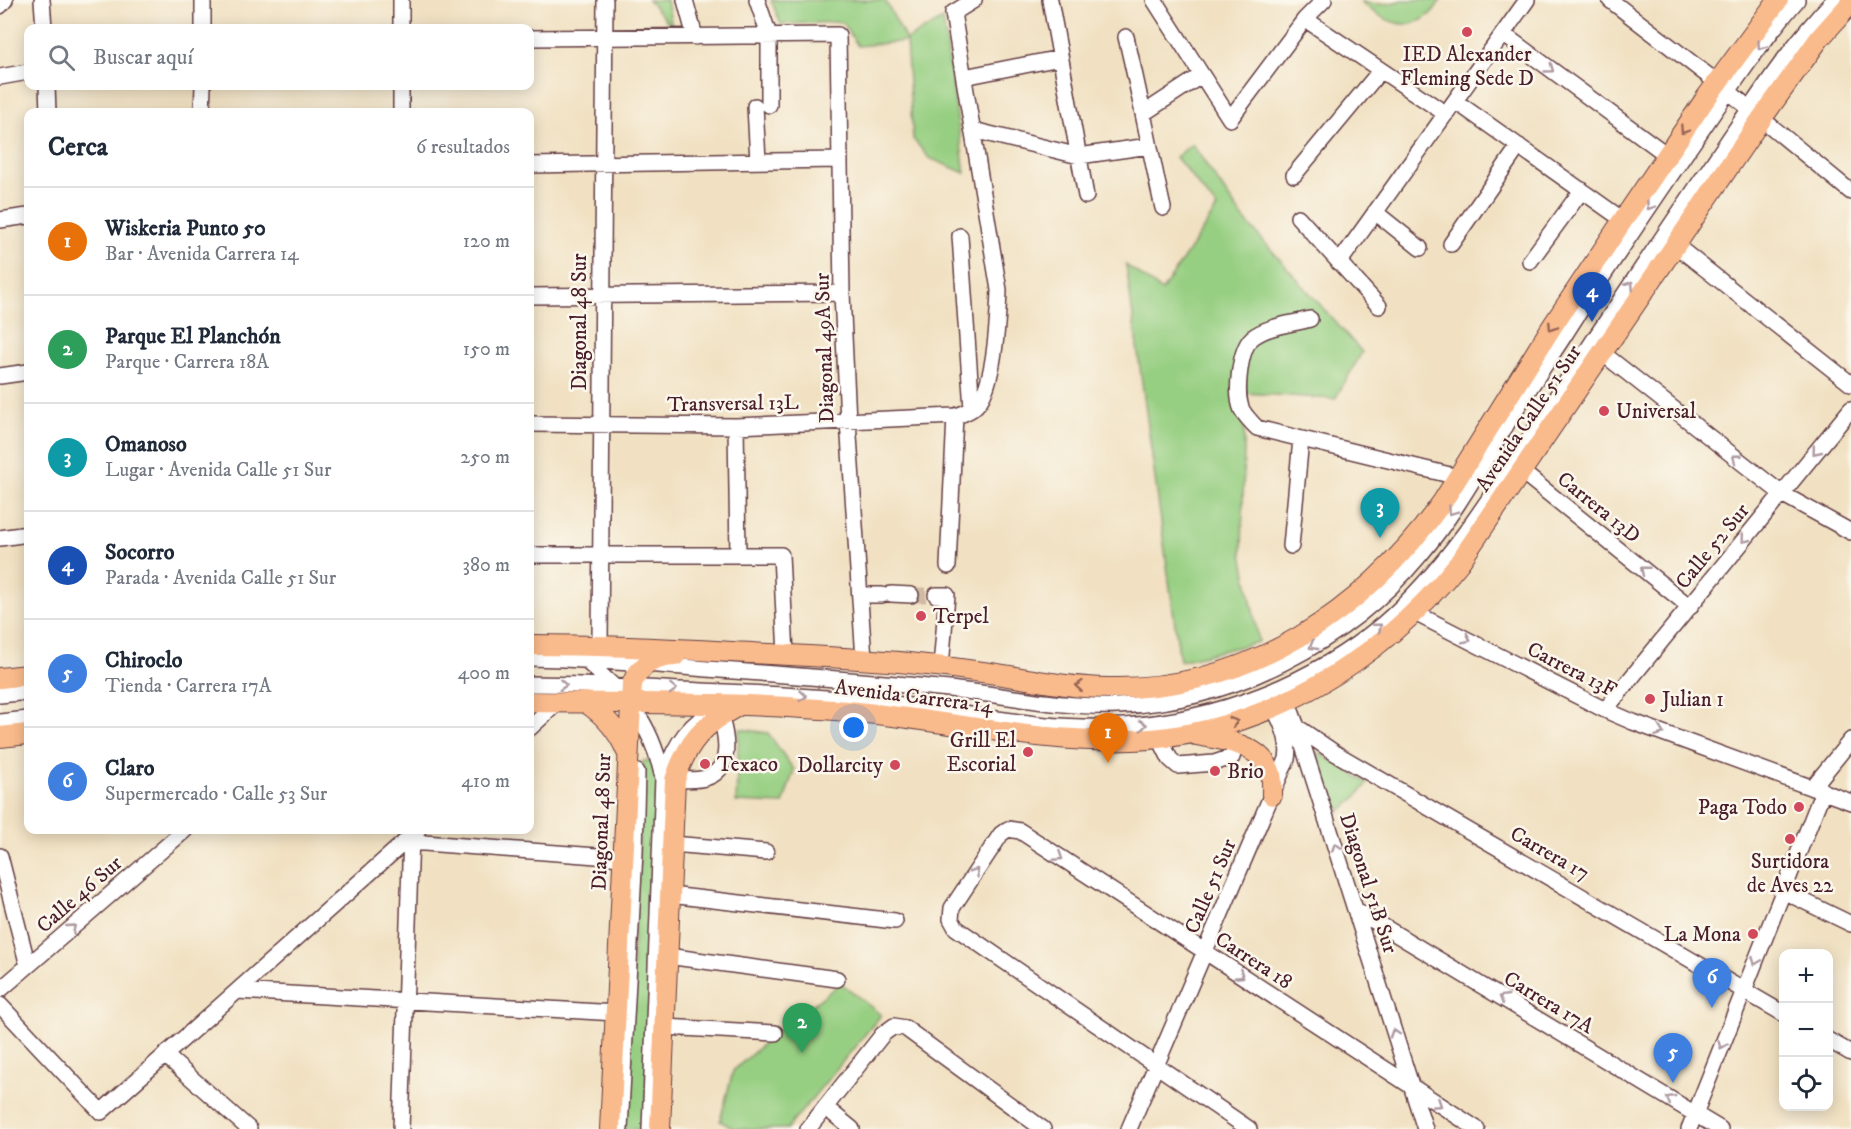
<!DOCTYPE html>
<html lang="es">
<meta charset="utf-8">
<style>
body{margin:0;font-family:"IM FELL DW Pica",serif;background:#f2f2f3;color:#1f2937}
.controls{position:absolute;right:18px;bottom:18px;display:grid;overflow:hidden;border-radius:12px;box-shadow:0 3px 15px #0003}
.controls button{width:54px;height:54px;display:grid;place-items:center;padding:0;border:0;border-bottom:2px solid #e0e1e3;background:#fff;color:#1f2937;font:30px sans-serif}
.you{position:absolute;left:854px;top:728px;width:21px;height:21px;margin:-15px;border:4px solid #fff;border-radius:50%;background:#1a73e8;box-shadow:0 0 0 9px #1a73e833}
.badge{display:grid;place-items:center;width:39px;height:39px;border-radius:50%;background:#d93025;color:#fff;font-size:20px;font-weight:700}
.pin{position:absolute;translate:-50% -50px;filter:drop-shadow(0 2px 3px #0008)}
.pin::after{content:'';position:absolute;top:32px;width:21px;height:18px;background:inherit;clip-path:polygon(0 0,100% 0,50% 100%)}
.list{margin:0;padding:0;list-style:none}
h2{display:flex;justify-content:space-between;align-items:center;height:78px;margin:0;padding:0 24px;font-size:26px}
h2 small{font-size:20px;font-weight:400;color:#747a83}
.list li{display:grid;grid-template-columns:39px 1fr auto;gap:18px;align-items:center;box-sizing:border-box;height:108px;padding:0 24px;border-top:2px solid #e0e1e3}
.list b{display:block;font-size:22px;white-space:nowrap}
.list p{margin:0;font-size:20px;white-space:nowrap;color:#747a83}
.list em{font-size:20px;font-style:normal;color:#747a83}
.icon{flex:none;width:33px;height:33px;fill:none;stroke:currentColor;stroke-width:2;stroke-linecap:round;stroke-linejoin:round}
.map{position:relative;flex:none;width:1851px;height:1129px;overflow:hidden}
.search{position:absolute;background:#fff;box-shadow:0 3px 15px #0003;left:24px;top:24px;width:510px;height:66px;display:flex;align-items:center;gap:15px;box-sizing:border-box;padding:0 21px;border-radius:12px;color:#747a83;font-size:22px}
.panel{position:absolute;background:#fff;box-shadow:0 3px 15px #0003;left:24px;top:108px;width:510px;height:726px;border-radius:12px}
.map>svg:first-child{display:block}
.green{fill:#97cf82;stroke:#707756;stroke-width:1.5}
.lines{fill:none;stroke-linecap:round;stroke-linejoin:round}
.minor-tunnel{stroke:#d0baa4;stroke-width:15;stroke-dasharray:15 8;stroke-linecap:butt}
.minor-casing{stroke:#633c42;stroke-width:18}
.major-casing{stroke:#633c42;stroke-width:22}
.minor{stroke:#fff;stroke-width:15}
.major{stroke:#fabb8c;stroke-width:20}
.oneway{stroke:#ae9aa0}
.oneway2{stroke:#996557}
.poi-dot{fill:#d1495b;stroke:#fbf7ec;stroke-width:2}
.labels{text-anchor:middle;stroke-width:5;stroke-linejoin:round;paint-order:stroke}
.poi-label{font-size:21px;fill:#4a1f2b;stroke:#fbf7ec;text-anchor:start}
.street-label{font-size:21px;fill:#4a1f2b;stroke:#fbf7ec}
</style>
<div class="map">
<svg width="1851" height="1129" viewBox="0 0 1851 1129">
<rect width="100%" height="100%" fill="#fbf7ec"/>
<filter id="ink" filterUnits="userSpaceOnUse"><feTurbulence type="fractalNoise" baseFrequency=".0167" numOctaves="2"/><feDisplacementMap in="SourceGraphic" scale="12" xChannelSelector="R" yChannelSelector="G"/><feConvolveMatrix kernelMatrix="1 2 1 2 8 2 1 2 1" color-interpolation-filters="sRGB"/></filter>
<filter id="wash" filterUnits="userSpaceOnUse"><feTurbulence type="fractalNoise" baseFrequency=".008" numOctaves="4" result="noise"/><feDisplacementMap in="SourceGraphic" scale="24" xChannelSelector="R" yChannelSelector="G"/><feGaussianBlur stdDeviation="1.35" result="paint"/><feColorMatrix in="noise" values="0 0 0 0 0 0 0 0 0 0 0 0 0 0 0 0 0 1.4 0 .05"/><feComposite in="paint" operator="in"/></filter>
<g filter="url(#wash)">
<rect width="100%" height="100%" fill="#f1e1c2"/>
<path class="green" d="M648,0H667L672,27Z
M771,0H885L906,40L943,19L965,173L929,158L913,139L906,41L858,46L842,22L781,24Z
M1402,0H1441C1437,5 1434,12 1429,15C1405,35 1379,18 1360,1C1376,6 1387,5 1402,0Z
M1192,144L1243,218L1362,352L1335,399L1245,393L1242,554L1259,642L1180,661L1126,265L1162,291L1217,208L1176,157Z
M739,729L768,733L794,770L783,804L736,802Z
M1316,751L1368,783L1353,801L1339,811Z
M654,760L659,777L645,1129H624L643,761Z
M841,983L881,1015L787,1129H734L720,1121L733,1071L774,1034Z"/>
</g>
<g filter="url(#ink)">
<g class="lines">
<path class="minor-tunnel" d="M911,595H936"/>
<defs>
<path id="minor" d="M42,0L44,28
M685,0L695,37
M757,0L769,35V105
M1050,0L1086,196
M1154,0L1230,119L1305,19L1324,0
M1610,0L1728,91L1851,192
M0,6L5,0
M1305,19L1446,114
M203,28V0
M401,28V0
M1503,34L1667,155
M1126,37C1140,94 1150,151 1163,208
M530,38L838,35L842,293L848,421L864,659
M0,77L28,72
M964,77L1060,58
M47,86L48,112
M1455,101L1623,220
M755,106L758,161
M202,112L203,86
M401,112V86
M1144,113L1202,75
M973,130L1079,156L1149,146
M530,165L840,160
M1294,175L1381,70
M1375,212L1420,248
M1298,217L1379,306
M0,220L28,216
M960,236L972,409
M1451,244L1519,146
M1674,244L1851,384
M1530,261L1582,190
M1339,263L1527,0
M530,296L842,293
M1310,319C1292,324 1267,326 1252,338C1239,350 1235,395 1242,410C1246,417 1252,423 1257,428L1458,477
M1601,352L1782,494L1851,532
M0,376L28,372
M530,424L736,426L955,416C964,414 973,410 979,402C995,380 998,318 999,290L953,13L974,0
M736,426L738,555
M1486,443L1690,607
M0,538L28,534
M1291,546L1301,439
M530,555H781L786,655
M948,566L955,416
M891,594L911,595
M860,595H882
M936,595H947L941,667
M1415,613L1605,710L1633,722L1851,802
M600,645L605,0
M530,658C589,659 648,664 707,669C788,675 868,681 949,689C1005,695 1061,708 1118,706C1232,702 1347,643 1420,555C1453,516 1478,471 1505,427C1523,397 1543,368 1562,339C1601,277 1642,218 1683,157C1720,104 1755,49 1797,0
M585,660C628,698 650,719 663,778L650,1129
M530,684C579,684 629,687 679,690C751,693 822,696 894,704C970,713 1047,732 1125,726C1218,720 1311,684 1383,624C1445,571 1496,490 1540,422C1596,336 1653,251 1711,166C1750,109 1786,50 1834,0
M1284,692L1297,727L1425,1129
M0,695L28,692
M1605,710L1851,409
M0,722L28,719
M1297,727L1335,753L1784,1014
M530,728L558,702
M1159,737L1170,759L1178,766L1214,763L1232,757L1236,744
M663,778C676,741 689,723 723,704
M675,780C685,779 696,781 705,778C733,770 727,737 720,715
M1812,788L1851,740
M411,842L623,858
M672,844L766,852
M0,856L28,966
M1783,891L1851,924
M670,895L895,921
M1356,910L1720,1129
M667,956L837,979
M0,990L185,830
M237,991L616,1013
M0,1005L101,1112L418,830
M664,1027L775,1033
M1828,1040L1851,1053
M165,1055L249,1129
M825,1107L852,1129
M401,1129L411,835
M620,1129L635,852L637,772
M808,1129L883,1034L894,1026L905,1028L1043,1129
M1129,1129L1287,759C1291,738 1278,715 1268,698
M1249,1129L956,928L951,919L952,908L1001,834L1008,829L1020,831L1477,1129
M1689,1129L1823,791"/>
<path id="major" d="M530,645C597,645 664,648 732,652C787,655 843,657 899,662C931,665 964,669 997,674C1034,680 1071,688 1109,688C1249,691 1365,611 1443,501L1553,325L1623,220L1706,98L1778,0
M0,678L28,675
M530,702C635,703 742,702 847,711C942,719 1038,744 1133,740C1262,735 1380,662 1459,563L1762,118L1819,39L1851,3
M585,702C605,715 618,730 627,752
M1196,735C1220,739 1260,744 1270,771C1273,779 1272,787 1272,795
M0,737L28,734
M610,1129L632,684C640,664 655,657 675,656
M660,1129L675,780C687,742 704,724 738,706"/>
</defs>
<use href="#minor" class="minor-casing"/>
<use href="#major" class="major-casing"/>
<use href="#minor" class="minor"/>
<use href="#major" class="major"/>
</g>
<defs><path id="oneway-chevron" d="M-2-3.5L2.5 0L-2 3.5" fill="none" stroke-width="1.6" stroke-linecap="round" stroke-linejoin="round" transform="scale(1.5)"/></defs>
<g class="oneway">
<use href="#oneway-chevron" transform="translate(1761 46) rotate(126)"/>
<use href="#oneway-chevron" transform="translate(1550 69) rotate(36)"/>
<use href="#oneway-chevron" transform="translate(1650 206) rotate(124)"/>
<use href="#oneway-chevron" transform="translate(1630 285) rotate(-56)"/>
<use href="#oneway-chevron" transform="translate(1816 451) rotate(129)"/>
<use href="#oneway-chevron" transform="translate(1736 458) rotate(-142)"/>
<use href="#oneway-chevron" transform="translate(1452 511) rotate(125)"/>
<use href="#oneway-chevron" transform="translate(1745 539) rotate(129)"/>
<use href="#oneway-chevron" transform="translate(1644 570) rotate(-141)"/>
<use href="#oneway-chevron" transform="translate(1378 627) rotate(-39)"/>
<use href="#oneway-chevron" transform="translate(1467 639) rotate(27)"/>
<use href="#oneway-chevron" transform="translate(1313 646) rotate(150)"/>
<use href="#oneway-chevron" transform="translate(563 685) rotate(3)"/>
<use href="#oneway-chevron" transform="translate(673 689) rotate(2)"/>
<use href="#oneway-chevron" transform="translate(803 696) rotate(4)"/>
<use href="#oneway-chevron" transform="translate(1143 725) rotate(-6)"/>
<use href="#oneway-chevron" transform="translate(1660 732) rotate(20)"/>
<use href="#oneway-chevron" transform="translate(1336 847) rotate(-108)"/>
<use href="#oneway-chevron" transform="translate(1059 857) rotate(33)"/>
<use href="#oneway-chevron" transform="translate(975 872) rotate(-56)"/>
<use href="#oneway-chevron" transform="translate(72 928) rotate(-41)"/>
<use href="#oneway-chevron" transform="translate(1756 961) rotate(112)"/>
<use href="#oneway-chevron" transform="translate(1240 975) rotate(33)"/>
<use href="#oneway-chevron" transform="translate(1503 998) rotate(-149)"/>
<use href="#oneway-chevron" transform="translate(1394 1033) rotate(-108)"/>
<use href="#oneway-chevron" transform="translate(1722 1045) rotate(112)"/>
<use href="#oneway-chevron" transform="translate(1670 1099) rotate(-149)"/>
<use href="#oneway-chevron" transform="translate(1438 1104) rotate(33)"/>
</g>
<g class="oneway2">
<use href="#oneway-chevron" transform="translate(1684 130) rotate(124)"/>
<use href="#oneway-chevron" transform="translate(1552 327) rotate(123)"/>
<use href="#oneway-chevron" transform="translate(1079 686) rotate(-175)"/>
<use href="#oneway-chevron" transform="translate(1234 722) rotate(-18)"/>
</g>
</g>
<g class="poi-dot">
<circle cx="1467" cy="32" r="6"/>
<circle cx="1604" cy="411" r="6"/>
<circle cx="921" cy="616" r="6"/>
<circle cx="1650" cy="699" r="6"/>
<circle cx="1028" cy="752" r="6"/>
<circle cx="705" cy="764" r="6"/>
<circle cx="895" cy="765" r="6"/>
<circle cx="1215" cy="771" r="6"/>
<circle cx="1799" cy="807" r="6"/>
<circle cx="1790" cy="839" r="6"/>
<circle cx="1753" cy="934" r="6"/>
</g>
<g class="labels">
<g class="poi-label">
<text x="1467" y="61" text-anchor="middle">IED Alexander<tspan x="1467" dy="24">Fleming Sede D</tspan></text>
<text x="1616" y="418">Universal</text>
<text x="933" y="623">Terpel</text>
<text x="1662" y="706">Julian 1</text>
<text x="1016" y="747" text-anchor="end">Grill El<tspan x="1016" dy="24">Escorial</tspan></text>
<text x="717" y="771">Texaco</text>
<text x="883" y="772" text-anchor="end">Dollarcity</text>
<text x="1227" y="778">Brio</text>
<text x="1787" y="814" text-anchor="end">Paga Todo</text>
<text x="1790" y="868" text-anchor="middle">Surtidora<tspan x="1790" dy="24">de Aves 22</tspan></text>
<text x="1741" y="941" text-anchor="end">La Mona</text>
</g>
<g class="street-label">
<text transform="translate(579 322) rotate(-90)" y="7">Diagonal 48 Sur</text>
<text transform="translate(824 348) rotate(-92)" y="7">Diagonal 49A Sur</text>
<text transform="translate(733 403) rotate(-1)" y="7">Transversal 13L</text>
<text transform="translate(1528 418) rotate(-56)" y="7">Avenida Calle 51 Sur</text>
<text transform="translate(1599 507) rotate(39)" y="7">Carrera 13D</text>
<text transform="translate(1712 546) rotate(-51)" y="7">Calle 52 Sur</text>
<text transform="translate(1572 669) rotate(27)" y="7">Carrera 13F</text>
<text transform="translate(914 696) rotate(7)" y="7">Avenida Carrera 14</text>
<text transform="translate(601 822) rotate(-88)" y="7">Diagonal 48 Sur</text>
<text transform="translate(1550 853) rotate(30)" y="7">Carrera 17</text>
<text transform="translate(1369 883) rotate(72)" y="7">Diagonal 51B Sur</text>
<text transform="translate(1210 886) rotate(-67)" y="7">Calle 51 Sur</text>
<text transform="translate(79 894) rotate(-41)" y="7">Calle 46 Sur</text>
<text transform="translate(1254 960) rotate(33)" y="7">Carrera 18</text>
<text transform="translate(1549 1002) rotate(31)" y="7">Carrera 17A</text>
</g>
</g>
</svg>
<div class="controls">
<button>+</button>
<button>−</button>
<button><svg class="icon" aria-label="locate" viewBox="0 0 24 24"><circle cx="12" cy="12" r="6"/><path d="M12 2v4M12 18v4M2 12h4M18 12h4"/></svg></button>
</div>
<div class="you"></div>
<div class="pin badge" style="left:1108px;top:763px;background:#e8710a">1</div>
<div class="pin badge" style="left:802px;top:1053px;background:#2e9e5b">2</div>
<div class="pin badge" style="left:1380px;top:538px;background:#0f9aa8">3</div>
<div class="pin badge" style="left:1592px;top:322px;background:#1a4fb4">4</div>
<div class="pin badge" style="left:1673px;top:1083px;background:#3f7fe0">5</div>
<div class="pin badge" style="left:1712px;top:1008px;background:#3f7fe0">6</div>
<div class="search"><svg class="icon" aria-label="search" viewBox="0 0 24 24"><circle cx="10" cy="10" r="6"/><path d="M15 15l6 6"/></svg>Buscar aquí</div>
<section class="panel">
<h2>Cerca<small>6 resultados</small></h2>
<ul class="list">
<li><span class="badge" style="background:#e8710a">1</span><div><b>Wiskeria Punto 50</b><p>Bar · Avenida Carrera 14</p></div><em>120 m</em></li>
<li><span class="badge" style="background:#2e9e5b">2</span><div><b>Parque El Planchón</b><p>Parque · Carrera 18A</p></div><em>150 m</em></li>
<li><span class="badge" style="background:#0f9aa8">3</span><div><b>Omanoso</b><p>Lugar · Avenida Calle 51 Sur</p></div><em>250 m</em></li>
<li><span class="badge" style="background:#1a4fb4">4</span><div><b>Socorro</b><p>Parada · Avenida Calle 51 Sur</p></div><em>380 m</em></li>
<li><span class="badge" style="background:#3f7fe0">5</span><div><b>Chiroclo</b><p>Tienda · Carrera 17A</p></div><em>400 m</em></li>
<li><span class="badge" style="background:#3f7fe0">6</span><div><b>Claro</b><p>Supermercado · Calle 53 Sur</p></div><em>410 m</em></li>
</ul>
</section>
</div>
